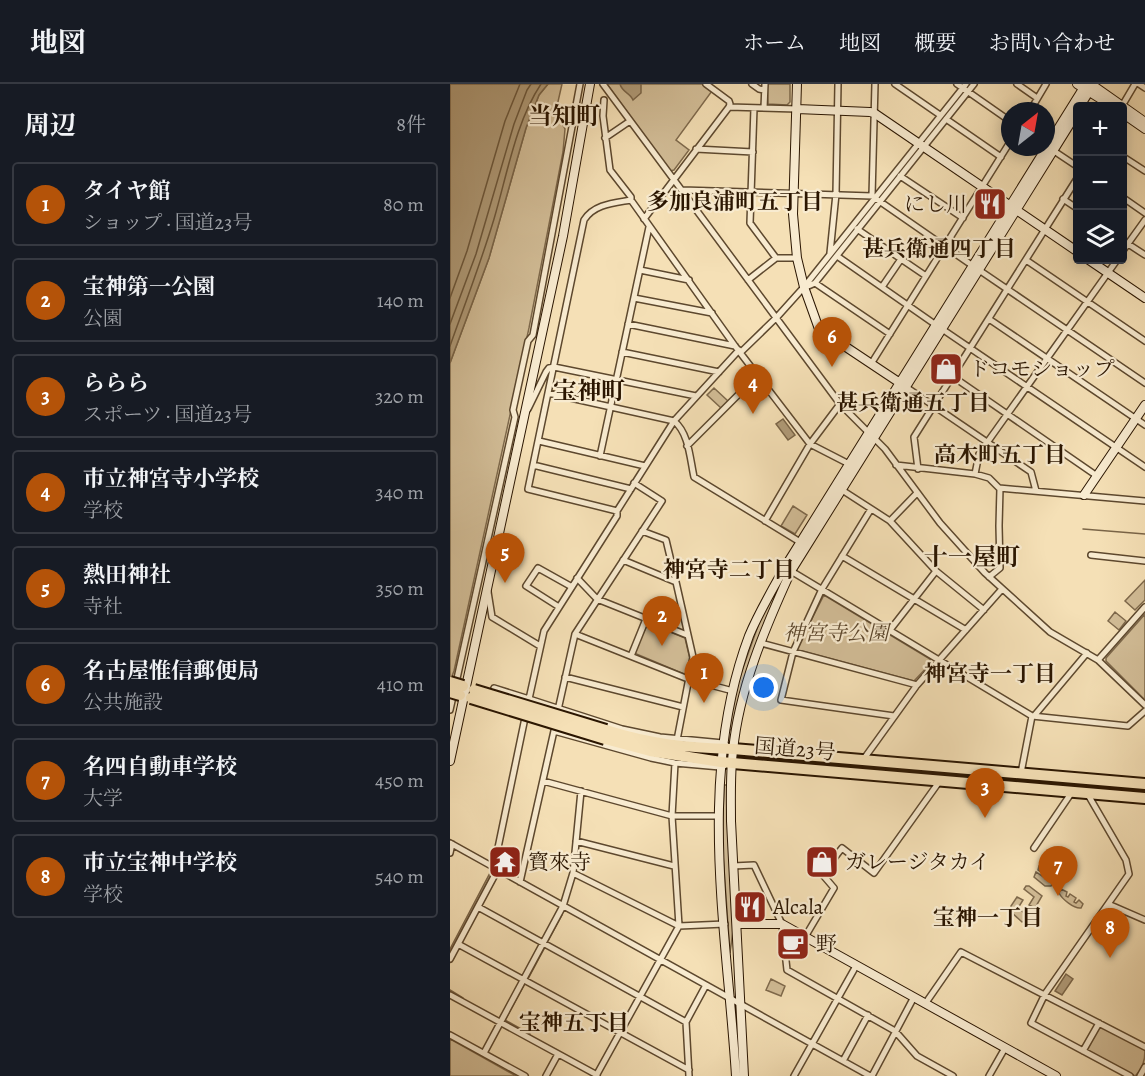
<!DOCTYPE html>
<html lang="ja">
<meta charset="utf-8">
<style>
body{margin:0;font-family:Alegreya,"Noto Serif JP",serif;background:#20242c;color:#f1f3f6}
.controls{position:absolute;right:18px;top:18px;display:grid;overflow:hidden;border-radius:6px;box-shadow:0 3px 15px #0003}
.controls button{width:54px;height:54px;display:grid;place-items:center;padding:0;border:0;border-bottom:2px solid #363941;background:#171b24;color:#f1f3f6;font:30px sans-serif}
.compass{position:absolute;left:551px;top:18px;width:54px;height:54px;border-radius:50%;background:#171b24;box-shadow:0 3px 15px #0003;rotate:31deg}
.you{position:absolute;left:314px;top:604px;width:21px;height:21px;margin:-15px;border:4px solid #fff;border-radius:50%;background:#1a73e8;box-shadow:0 0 0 9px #1a73e833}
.badge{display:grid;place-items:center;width:39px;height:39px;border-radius:50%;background:#b45309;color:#fff;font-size:20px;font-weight:700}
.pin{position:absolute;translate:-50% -50px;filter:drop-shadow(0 2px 3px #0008)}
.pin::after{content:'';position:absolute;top:32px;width:21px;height:18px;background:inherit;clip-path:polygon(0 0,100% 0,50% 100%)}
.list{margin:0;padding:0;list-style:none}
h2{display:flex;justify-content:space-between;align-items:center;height:78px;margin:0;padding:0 24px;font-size:26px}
h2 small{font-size:20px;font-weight:400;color:#9ea1a6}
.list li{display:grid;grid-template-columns:39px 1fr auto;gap:18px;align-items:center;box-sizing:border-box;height:84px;margin:0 12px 12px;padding:0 12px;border:2px solid #363941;border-radius:6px}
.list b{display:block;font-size:22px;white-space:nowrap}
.list p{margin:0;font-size:20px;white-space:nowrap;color:#9ea1a6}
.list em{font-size:20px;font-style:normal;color:#9ea1a6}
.icon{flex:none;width:33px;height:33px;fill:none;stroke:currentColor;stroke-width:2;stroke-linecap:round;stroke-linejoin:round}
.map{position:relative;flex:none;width:695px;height:992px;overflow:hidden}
header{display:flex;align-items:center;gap:36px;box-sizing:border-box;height:84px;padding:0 30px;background:#171b24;border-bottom:2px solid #363941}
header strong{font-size:28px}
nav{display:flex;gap:33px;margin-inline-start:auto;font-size:21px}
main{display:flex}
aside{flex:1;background:#171b24}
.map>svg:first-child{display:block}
.green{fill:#d2bd97;stroke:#7e694c;stroke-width:1.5}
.water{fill:#b09b78;stroke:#7a6548;stroke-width:1.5}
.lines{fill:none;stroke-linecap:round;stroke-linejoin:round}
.shore{stroke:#6d583c;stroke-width:1.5}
.stream{stroke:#7a6548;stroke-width:1.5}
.street-casing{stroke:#5d482e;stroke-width:8}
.secondary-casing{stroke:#2a1500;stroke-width:10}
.highway-casing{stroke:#2a1500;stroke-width:14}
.street{stroke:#f8ebd0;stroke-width:5}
.secondary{stroke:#f8ebd0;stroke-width:8}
.highway{stroke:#f5e0b6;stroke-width:10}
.highway-bridge-casing{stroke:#2a1500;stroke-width:14;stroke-linecap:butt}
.highway-bridge{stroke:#f5e0b6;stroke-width:10}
.labels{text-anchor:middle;stroke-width:4.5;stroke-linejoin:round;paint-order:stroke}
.poi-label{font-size:21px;fill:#2a1500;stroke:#f8ebd0;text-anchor:start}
.park-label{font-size:21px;font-style:italic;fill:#5c472d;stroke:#f8ebd0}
.street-label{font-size:21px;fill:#2a1500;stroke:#f8ebd0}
.neighbourhood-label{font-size:22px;font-weight:bold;fill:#2a1500;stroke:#f8ebd0}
.quarter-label{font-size:24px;font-weight:bold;fill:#2a1500;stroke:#f8ebd0}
</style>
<header>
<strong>地図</strong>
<nav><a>ホーム</a><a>地図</a><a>概要</a><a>お問い合わせ</a></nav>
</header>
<main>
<aside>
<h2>周辺<small>8件</small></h2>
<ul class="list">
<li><span class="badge">1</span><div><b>タイヤ館</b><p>ショップ · 国道23号</p></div><em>80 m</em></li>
<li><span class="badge">2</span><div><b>宝神第一公園</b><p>公園</p></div><em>140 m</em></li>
<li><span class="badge">3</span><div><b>ららら</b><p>スポーツ · 国道23号</p></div><em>320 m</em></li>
<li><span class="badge">4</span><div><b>市立神宮寺小学校</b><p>学校</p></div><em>340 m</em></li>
<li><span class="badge">5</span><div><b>熱田神社</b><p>寺社</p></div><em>350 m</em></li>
<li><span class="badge">6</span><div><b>名古屋惟信郵便局</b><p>公共施設</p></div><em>410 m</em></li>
<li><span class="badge">7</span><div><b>名四自動車学校</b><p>大学</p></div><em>450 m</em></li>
<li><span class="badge">8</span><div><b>市立宝神中学校</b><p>学校</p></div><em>540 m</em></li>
</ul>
</aside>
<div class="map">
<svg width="695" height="992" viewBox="0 0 695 992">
<rect width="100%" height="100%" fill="#f5e0b6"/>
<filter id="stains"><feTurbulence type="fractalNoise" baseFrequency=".00333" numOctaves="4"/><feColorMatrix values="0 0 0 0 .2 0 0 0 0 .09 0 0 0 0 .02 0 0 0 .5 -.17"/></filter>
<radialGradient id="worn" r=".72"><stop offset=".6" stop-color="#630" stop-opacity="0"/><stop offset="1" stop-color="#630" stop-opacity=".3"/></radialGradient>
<path class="green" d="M98,0H112L107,22L108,32L115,45L113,68L79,244L4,587L0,597V279L39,174L76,44L89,11Z
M157,0H252L262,7L226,56L239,66L224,86L220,87Z
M317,0H340V18L337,21L318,20Z
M264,304L278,317L271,324L257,311Z
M394,393L324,520L294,595L282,646L278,645L288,598L314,525Z
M343,422L357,431L345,450L331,442Z
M695,496V516L685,526L675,517Z
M374,511L480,575L481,579L464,597L348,566L347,564Z
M665,528L676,537L669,546L658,537Z
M695,530V616L656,577V574Z
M198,539L235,554L240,575L237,589L234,590L184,569Z
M274,701H278L283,847L280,869L272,756Z
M605,773L615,780L614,785L604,782L597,792L588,786L589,782L599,783L602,775Z
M604,785H608L611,788L601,802H595L584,793L586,788L595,794H599Z
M576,802H579L592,812L585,824L579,821L584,813L574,805Z
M611,805L617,808L616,812L618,813L620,810L626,814L624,818L626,819L629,816L633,820L631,824C624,825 612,815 609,809Z
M567,813L573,816L568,824L578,832L576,837L572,838L561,828V822Z
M321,895L335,902L331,912L316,906Z
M651,942L695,966C695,976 693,986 685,992L637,966L648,944Z
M0,955L66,992H0Z"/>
<path class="water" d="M0,0H98L89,11L76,44L39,174L0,279Z
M170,0H191V9L183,16C180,9 172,8 170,0Z
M333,335L345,351L338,356L326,340Z
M41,787L43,788L0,869V865Z
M616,890L623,895L612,911L605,907Z"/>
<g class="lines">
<path class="shore" d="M0,214L17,167L55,37L70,0
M0,240L26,170L64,40L77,6L81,0
M0,262C15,220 31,178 44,135C57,91 66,37 91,0"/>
<path class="stream" d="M633,445L695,450
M98,857L112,831
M78,895L94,865
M74,901L55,936L80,950
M0,906L13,914"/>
<defs>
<path id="street" d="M153,0L390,320L435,365L490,439L535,489L600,548L648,576L695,621
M256,0L279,17L280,20L279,23
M302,0L309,5L314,6
M445,0L490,31
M507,0L560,37
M567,0L587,14
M689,0L695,4
M154,16L153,32L160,86L181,113V116
M672,22L685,0
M279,23L347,25
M304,24L300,139L326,174
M314,24L315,0
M580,27L596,0
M496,35L551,73
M155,54L180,37
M246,65L303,68
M604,67L628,83
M672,72L695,87
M450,92L513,134
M232,106L422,112L523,182
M422,112L425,0
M672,113L695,129
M613,115L628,125
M194,135L279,23
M407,145L476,192
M672,156L695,171
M672,168L695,136
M380,169L386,110L388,0
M387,172L486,241
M576,176L695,257
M190,186L239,196
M529,186L695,299
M298,196L326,174H347
M365,199L440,250
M356,203L365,199L524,0
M432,203L451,175
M184,214L262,229
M539,235L695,341
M178,240L285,262
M492,245L695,383
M172,268L269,288
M291,268L327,233L354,203L516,0
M421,280L560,58
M502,292L647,392
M456,303L581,388L586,407
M98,309L224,337C239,349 240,375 244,393L350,458
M78,325L96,288L99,284L104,283L246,312
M89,357L195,382
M237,362L308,291
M150,372L199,143
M83,381L181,405
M446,381L525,390L539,394L549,404L695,417
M468,385L464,353L628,93
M525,390L529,370L667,176
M392,406L440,437L486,487L534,526
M421,425L372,505L343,568L331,616L444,632
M167,427L78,405L134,136C144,120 164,119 181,116L285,262L360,360L399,380
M315,437L360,360L390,320
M440,437L467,409
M192,447L216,456L226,498
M641,471L695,477
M392,472L516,546
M173,476L226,498L243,573L227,656
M341,487L582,632L678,642L695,627
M539,493L550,484L549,442L550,404
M127,494L147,515L237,551
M38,508L42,533L90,562
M109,523L76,502L88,484L122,503
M440,546L486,487
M125,550L238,595L283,607
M311,559L467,601
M181,572L196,535
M648,576L695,523
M115,593L233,623
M44,604L79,615L78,617
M0,626L65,333L63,326L78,257L83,251L130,0
M108,626L125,550L212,417L184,399
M584,632L637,569
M104,647L201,674L225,679L270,683L274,682
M276,661L273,659L210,653L172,645L79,615L94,547L167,432V427L224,337L289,266
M413,676L467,601L552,505
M571,689L582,632
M93,697L222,732H269
M637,709L676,776L679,790L595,910L581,939L680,992
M126,757L224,782
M0,759L420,992
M584,764L622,708
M0,769L2,760
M283,782L304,781L332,840L337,886L445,947L467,972L503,992
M44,783L76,629
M123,789L229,842L275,840
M70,798L106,638
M658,820L695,836
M28,823L236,938
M355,853L384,804L372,790L392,764L424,789L489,698
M8,860L239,986
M0,875L48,785
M0,911L147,991
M475,920L511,868L695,963
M0,951L75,992
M633,967L649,939
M34,969L113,822L123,789L131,707
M393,977L418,931
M96,992L108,970
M146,992L229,842L222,732L225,679
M239,992L236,938L256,901
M344,992L406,882
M422,992L464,913
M539,992L555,964
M690,992L695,983"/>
<path id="secondary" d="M347,0L343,130L347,174L354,203L369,245L450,299
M627,0L662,22
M641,0L695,38
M630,22L640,6
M347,25L420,28L424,29L628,168
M672,29L695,45
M639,176L695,214
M634,411L695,321
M0,677L113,152L140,0
M287,840H332L606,992
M286,992C277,847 246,693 299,552C309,528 322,506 335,483L636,0
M294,992L281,737C281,714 280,690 283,667C289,605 315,544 341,487L628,27"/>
<path id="highway" d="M156,646C200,660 238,664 283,665L695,700
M155,655L200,667L271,678L695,714"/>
</defs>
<use href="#street" class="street-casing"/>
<use href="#secondary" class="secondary-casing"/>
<use href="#highway" class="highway-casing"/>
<use href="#street" class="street"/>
<use href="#secondary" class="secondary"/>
<use href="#highway" class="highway"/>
<defs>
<path id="highway-bridge" d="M0,598L13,602
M24,606L156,646
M0,608L10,611
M21,614L155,655"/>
</defs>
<use href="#highway-bridge" class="highway-bridge-casing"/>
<use href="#highway-bridge" class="highway-bridge"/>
</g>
<defs>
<symbol id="restaurant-square" viewBox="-11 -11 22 22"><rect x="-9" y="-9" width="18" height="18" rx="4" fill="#8f2418" stroke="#f8ebd0"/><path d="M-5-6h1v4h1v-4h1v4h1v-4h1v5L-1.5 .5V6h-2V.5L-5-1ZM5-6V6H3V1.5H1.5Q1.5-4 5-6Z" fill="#fff"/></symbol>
<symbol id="shop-square" viewBox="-11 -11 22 22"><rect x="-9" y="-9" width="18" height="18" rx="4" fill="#8f2418" stroke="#f8ebd0"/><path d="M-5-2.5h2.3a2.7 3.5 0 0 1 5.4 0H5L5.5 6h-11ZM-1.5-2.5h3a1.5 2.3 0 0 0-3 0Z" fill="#fff"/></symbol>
<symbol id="temple-square" viewBox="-11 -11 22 22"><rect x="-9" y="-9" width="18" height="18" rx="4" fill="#8f2418" stroke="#f8ebd0"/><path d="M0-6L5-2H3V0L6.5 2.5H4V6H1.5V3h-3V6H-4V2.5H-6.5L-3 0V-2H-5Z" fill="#fff"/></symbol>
<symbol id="cafe-square" viewBox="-11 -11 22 22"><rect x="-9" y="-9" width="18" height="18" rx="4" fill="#8f2418" stroke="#f8ebd0"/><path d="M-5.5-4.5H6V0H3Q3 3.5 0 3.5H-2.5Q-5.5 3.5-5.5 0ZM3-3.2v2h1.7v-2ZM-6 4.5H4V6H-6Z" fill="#fff"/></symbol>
</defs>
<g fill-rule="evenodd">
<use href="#restaurant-square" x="521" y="101" width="38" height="38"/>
<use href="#shop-square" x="477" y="266" width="38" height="38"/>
<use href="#temple-square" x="36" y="759" width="38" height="38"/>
<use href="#shop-square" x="353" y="759" width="38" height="38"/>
<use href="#restaurant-square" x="281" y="804" width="38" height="38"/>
<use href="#cafe-square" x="324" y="841" width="38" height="38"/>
</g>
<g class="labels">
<g class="poi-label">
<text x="517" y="127" text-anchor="end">にし川</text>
<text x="519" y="292">ドコモショップ</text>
<text x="78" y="785">寳來寺</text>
<text x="395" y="785">ガレージタカイ</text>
<text x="323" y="830">Alcala</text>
<text x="366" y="867">野</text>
</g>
<g class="park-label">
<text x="386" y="556">神宮寺公園</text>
</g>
<g class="street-label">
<text transform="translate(345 665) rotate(5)" y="7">国道23号</text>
</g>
<g class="neighbourhood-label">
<text x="285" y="125">多加良浦町五丁目</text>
<text x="489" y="172">甚兵衛通四丁目</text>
<text x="463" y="326">甚兵衛通五丁目</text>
<text x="550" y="378">高木町五丁目</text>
<text x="279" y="493">神宮寺二丁目</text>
<text x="540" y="597">神宮寺一丁目</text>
<text x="538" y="841">宝神一丁目</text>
<text x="124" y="946">宝神五丁目</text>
</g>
<g class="quarter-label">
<text x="114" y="40">当知町</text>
<text x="139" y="315">宝神町</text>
<text x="522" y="481">十一屋町</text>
</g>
</g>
<rect width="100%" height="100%" filter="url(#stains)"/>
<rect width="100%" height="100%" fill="url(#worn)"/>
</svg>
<div class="controls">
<button>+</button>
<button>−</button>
<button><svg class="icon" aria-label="layers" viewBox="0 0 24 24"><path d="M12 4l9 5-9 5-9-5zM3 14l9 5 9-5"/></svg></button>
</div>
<svg class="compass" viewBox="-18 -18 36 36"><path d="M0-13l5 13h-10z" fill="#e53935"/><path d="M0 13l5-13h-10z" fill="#9ea1a6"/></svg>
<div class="you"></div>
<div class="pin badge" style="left:254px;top:619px">1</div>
<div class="pin badge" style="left:212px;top:562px">2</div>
<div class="pin badge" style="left:535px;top:734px">3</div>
<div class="pin badge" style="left:303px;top:330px">4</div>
<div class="pin badge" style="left:55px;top:499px">5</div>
<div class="pin badge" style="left:382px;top:283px">6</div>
<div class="pin badge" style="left:608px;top:812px">7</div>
<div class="pin badge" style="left:660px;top:874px">8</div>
</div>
</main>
